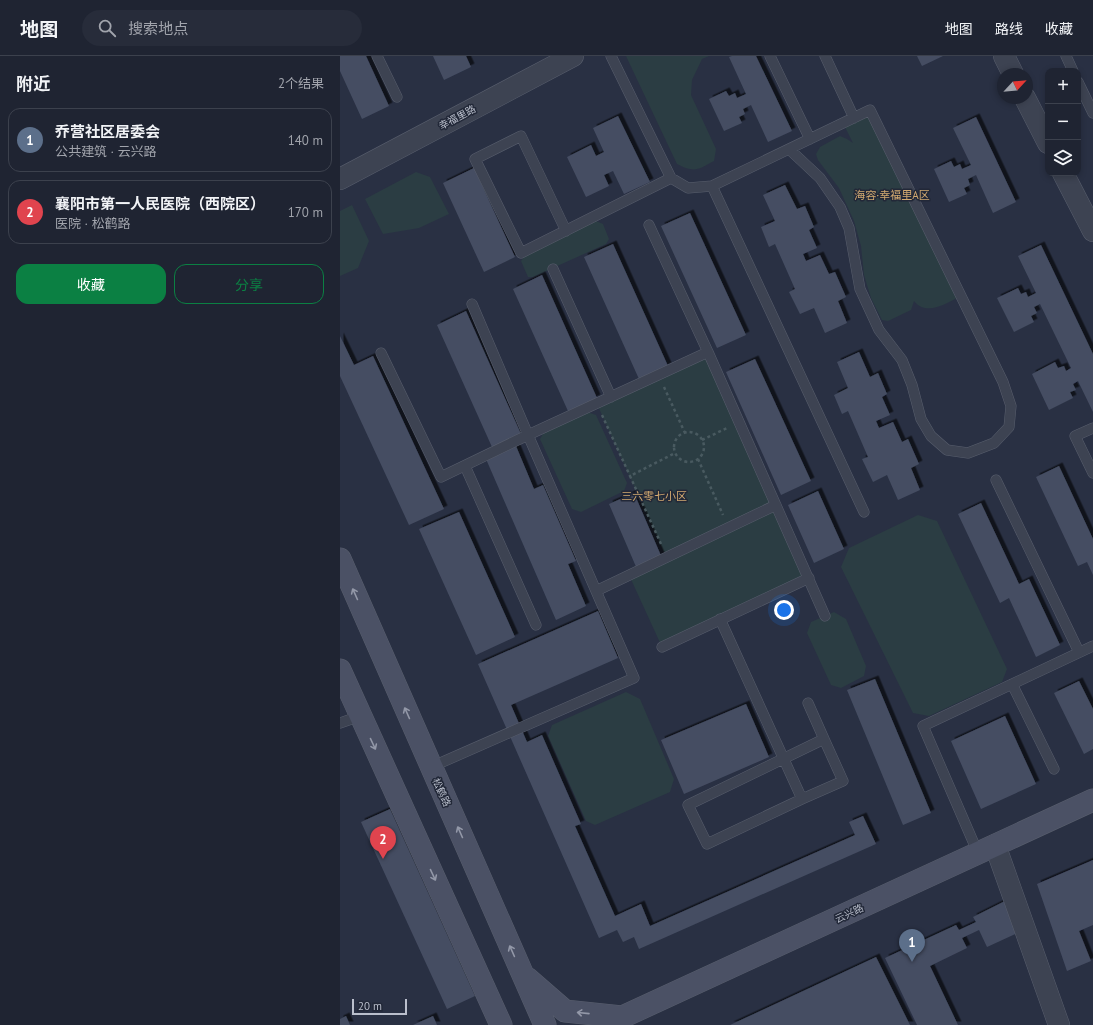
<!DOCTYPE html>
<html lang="zh">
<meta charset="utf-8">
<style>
body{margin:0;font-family:"PT Sans","Noto Sans SC",sans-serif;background:#272c3a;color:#f1f3f6}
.controls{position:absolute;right:12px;top:12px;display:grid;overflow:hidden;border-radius:8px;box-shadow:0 2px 6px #0003}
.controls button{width:36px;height:36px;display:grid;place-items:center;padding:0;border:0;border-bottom:1px solid #3c414d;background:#1f2432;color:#f1f3f6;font:20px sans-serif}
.compass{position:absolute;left:657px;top:12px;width:36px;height:36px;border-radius:50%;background:#1f2432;box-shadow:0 2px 6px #0003;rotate:64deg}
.scale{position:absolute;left:12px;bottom:10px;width:55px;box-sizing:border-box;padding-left:4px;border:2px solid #babfcc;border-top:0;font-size:11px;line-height:14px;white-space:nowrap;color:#babfcc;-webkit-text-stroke:3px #222838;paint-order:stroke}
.you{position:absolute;left:444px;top:554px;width:14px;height:14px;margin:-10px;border:3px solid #fff;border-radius:50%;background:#1a73e8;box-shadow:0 0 0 6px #1a73e833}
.badge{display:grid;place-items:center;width:26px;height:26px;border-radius:50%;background:#0b8043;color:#fff;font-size:13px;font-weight:700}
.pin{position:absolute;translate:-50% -33px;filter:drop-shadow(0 1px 2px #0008)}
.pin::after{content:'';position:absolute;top:21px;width:14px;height:12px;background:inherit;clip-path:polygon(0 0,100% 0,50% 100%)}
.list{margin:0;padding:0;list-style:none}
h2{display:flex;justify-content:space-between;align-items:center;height:52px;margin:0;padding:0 16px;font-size:17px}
h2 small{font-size:13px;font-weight:400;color:#a1a4ac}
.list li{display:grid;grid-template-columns:26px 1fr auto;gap:12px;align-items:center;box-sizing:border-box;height:64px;margin:0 8px 8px;padding:0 8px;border:1px solid #3c414d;border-radius:12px}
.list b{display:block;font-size:15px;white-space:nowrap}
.list p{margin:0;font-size:13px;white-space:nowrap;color:#a1a4ac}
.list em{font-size:13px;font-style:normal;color:#a1a4ac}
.actions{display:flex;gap:8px;padding:12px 16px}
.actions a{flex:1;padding:9px 0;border:1px solid #0b8043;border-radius:12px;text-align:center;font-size:14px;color:#0b8043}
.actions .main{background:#0b8043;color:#fff}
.icon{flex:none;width:22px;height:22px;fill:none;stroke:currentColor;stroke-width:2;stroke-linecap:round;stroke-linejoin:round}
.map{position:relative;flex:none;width:753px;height:969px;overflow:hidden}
header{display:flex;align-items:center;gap:24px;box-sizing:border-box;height:56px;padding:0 20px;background:#1f2432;border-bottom:1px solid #3c414d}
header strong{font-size:19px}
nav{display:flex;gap:22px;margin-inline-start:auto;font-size:14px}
.search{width:280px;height:36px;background:#272c3a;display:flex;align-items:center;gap:10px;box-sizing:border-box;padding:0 14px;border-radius:22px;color:#a1a4ac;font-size:15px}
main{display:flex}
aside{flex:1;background:#1f2432}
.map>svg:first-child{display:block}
.green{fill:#2b3d43}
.building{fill:#454d62;filter:url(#shadow)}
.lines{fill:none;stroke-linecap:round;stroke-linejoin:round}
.service-casing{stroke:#585e6d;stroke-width:11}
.minor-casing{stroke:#585e6d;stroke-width:22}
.secondary-casing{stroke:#585e6d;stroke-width:23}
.path{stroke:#495a60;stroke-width:2.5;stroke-dasharray:3 3;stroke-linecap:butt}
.service{stroke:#3d4352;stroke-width:10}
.minor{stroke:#3d4352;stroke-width:21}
.secondary{stroke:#4b5165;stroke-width:22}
.oneway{stroke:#9398a8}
.labels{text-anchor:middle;stroke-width:3;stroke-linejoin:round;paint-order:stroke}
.street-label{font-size:10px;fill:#babfcc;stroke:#222838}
.neighbourhood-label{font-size:11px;fill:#d2a970;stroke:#222838}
</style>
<header>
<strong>地图</strong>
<div class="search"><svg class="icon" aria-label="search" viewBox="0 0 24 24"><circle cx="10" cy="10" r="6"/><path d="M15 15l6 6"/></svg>搜索地点</div>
<nav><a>地图</a><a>路线</a><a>收藏</a></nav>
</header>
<main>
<aside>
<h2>附近<small>2个结果</small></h2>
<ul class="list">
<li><span class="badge" style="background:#5c6f8a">1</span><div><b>乔营社区居委会</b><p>公共建筑 · 云兴路</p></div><em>140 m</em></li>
<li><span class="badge" style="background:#e0444e">2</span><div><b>襄阳市第一人民医院（西院区）</b><p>医院 · 松鹤路</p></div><em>170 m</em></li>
</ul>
<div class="actions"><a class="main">收藏</a><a>分享</a></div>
</aside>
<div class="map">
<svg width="753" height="969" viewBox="0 0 753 969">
<defs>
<filter id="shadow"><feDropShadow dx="3.5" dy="-3.5" stdDeviation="0" flood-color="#0009"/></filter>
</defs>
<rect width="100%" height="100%" fill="#293043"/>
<path class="green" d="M286,0H369L362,3L352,24L351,39L376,93L374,105C357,114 355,117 337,108Z
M530,54L621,240C606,247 587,261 574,245L571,254L548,265L542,264L531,242L524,219L521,190L514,165L499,132L478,104L476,98L480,91L500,80L507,83L513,87L503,67Z
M76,116L90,121L109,158L79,172L43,178L25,143Z
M12,149L29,185L18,212L0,220V155Z
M256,165L263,168L269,183L266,188L193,221H188L181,205L185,200Z
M368,296L469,522L322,591L289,519L326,501L257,348Z
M247,356L256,359L287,427L284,435L241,456L232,453L200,383L204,376Z
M578,459L597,465L667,613L662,626L589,660L573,657L501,511L509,492Z
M494,556L506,563L526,610L524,620L501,632L491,629L467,577L471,566Z
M286,636L300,643L334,723L330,736L255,769L246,765L208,680L212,669Z"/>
<path class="building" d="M0,0H26L49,50L22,63L0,15Z
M93,0H126L131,11L104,24Z
M392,0H416L452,75L428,86L411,49L403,53L405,58L399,61L402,67L384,75L369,43L386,35L389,40L395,37L397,42L406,38L389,1Z
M577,0H603L582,10Z
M278,60L310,126L284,138L273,115L264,119L269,130L246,141L227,101L251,89L256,100L264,96L253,72Z
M636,61L676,146L653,157L636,119L628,123L630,129L624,132L627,138L609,146L594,113L611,105L614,111L620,108L622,113L631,109L613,72Z
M134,112L175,201L144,216L103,127Z
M445,129L457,153L465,150L474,171L469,174L477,192L463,198L466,205L480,199L489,218L495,216L506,241L498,245L507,267L485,277L474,252L460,258L449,236L455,233L435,188L429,191L421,171L435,165L423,139Z
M350,157L406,279L377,292L321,170Z
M273,188L328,310L299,323L244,201Z
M701,189L753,298V356L738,325L733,328L736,334L730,336L733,342L709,354L692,318L715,306L718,312L724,310L726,315L731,312L700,248L694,251L697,257L691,260L694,266L674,276L657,242L678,232L681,238L686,236L688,241L696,237L678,200Z
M202,219L257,342L228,355L173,233Z
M126,255L181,378L152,391L97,269Z
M0,280L14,309L33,300L104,453L69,469L0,320Z
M519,296L530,321L538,317L547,338L542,341L550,359L536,365L539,372L553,366L562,386L568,383L579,408L571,412L580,434L558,444L547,419L533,426L522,403L528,401L508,355L502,358L494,339L508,332L497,306Z
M415,303L471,425L441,439L386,316Z
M176,390L194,433L203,429L236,505L228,508L246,550L216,564L146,403Z
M719,410L753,483V519L747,506L738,510L696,421Z
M478,435L504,493L474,507L448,449Z
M294,437L322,502L297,513L269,448Z
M641,447L679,528L689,523L720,589L696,601L669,542L660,547L618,458Z
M119,456L175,581L136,599L79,473Z
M258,555L278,602L171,649L187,686L202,679L241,768L235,770L275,860L301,848L310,870L515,779L509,766L523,760L536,788L299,893L294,881L283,886L277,874L259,882L138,608Z
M535,623L591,757L563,769L507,634Z
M739,625L753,653V693L744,698L714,637Z
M406,648L429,701L344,738L321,684Z
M665,660L696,728L641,753L611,685Z
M50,753L135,940L107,953L21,766Z
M753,804V869L739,875L751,905L727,915L697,828Z
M667,844L682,875L647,891L639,874L622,882L627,892L590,910L618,969H577L545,902L616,869L619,874L636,866L633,861Z
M536,901L570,969H390Z
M6,960L10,969H0V963Z
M93,960L97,969H73Z"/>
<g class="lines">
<defs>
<path id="service" d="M37,0L57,41
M271,0L331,122L348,132L372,130L524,456
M430,0L470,83
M485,0L514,62
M726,0L733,15
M738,26L753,57
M372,130L530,54L663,326L671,350L669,371L654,387L628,397L607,394L591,380L581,363L572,329L562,304L539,274L520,233L509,172L500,151L480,122L449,93
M309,169L368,296
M226,175L181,80L135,103L181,197L331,122
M213,213L271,341
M41,297L101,421L188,379L132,248
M753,372L735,380L753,417
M125,410L196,569
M656,424L739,596
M256,535L436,449
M380,563L462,743L503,725L484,683L348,749L367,788L462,743
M322,591L469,522
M672,628L714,713
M468,647L484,683
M0,667L20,660
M91,711L294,622L188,379L368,296L485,560
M638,797L583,670L753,590"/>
<path id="minor" d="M664,0L673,18
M685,42L708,87
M723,117L753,175
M0,123L233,0
M655,789L719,969"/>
<path id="secondary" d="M0,503L205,969
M0,614L161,969
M187,922L225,955L282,961L281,963
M265,969L753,744"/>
</defs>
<use href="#service" class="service-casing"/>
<use href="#minor" class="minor-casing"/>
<use href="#secondary" class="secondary-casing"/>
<path class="path" d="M324,331L345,377
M262,359L290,420
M334 391a15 15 0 1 1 30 0a15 15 0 1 1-30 0Z
M362,384L387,372
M358,403L383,459
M321,488L290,420L335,397"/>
<use href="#service" class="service"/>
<use href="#minor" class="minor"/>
<use href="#secondary" class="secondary"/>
</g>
<defs><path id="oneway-shaft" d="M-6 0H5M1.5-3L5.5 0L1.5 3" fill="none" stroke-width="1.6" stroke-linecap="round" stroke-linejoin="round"/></defs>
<g class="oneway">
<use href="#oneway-shaft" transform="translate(15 538) rotate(-114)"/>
<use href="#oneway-shaft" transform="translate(67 657) rotate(-114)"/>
<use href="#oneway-shaft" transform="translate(33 688) rotate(65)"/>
<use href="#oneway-shaft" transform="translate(120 776) rotate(-114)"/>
<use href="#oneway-shaft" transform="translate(93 819) rotate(65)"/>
<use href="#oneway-shaft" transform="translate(172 895) rotate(-114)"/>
<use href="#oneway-shaft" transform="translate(243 957) rotate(-174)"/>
</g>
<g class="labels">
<g class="street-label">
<text transform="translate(117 61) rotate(-28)" y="4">幸福里路</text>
<text transform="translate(102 736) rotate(66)" y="4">松鹤路</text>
<text transform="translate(509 857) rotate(-25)" y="4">云兴路</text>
</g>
<g class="neighbourhood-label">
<text x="552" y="143">海容·幸福里A区</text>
<text x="314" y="444">三六零七小区</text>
</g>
</g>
</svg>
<div class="controls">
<button>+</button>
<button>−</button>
<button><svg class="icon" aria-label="layers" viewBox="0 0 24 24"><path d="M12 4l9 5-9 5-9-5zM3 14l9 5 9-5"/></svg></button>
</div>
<svg class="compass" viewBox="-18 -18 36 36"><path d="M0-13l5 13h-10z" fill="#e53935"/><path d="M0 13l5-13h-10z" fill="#a1a4ac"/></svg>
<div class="scale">20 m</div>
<div class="you"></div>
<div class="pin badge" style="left:572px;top:906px;background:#5c6f8a">1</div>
<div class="pin badge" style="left:43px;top:803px;background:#e0444e">2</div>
</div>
</main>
